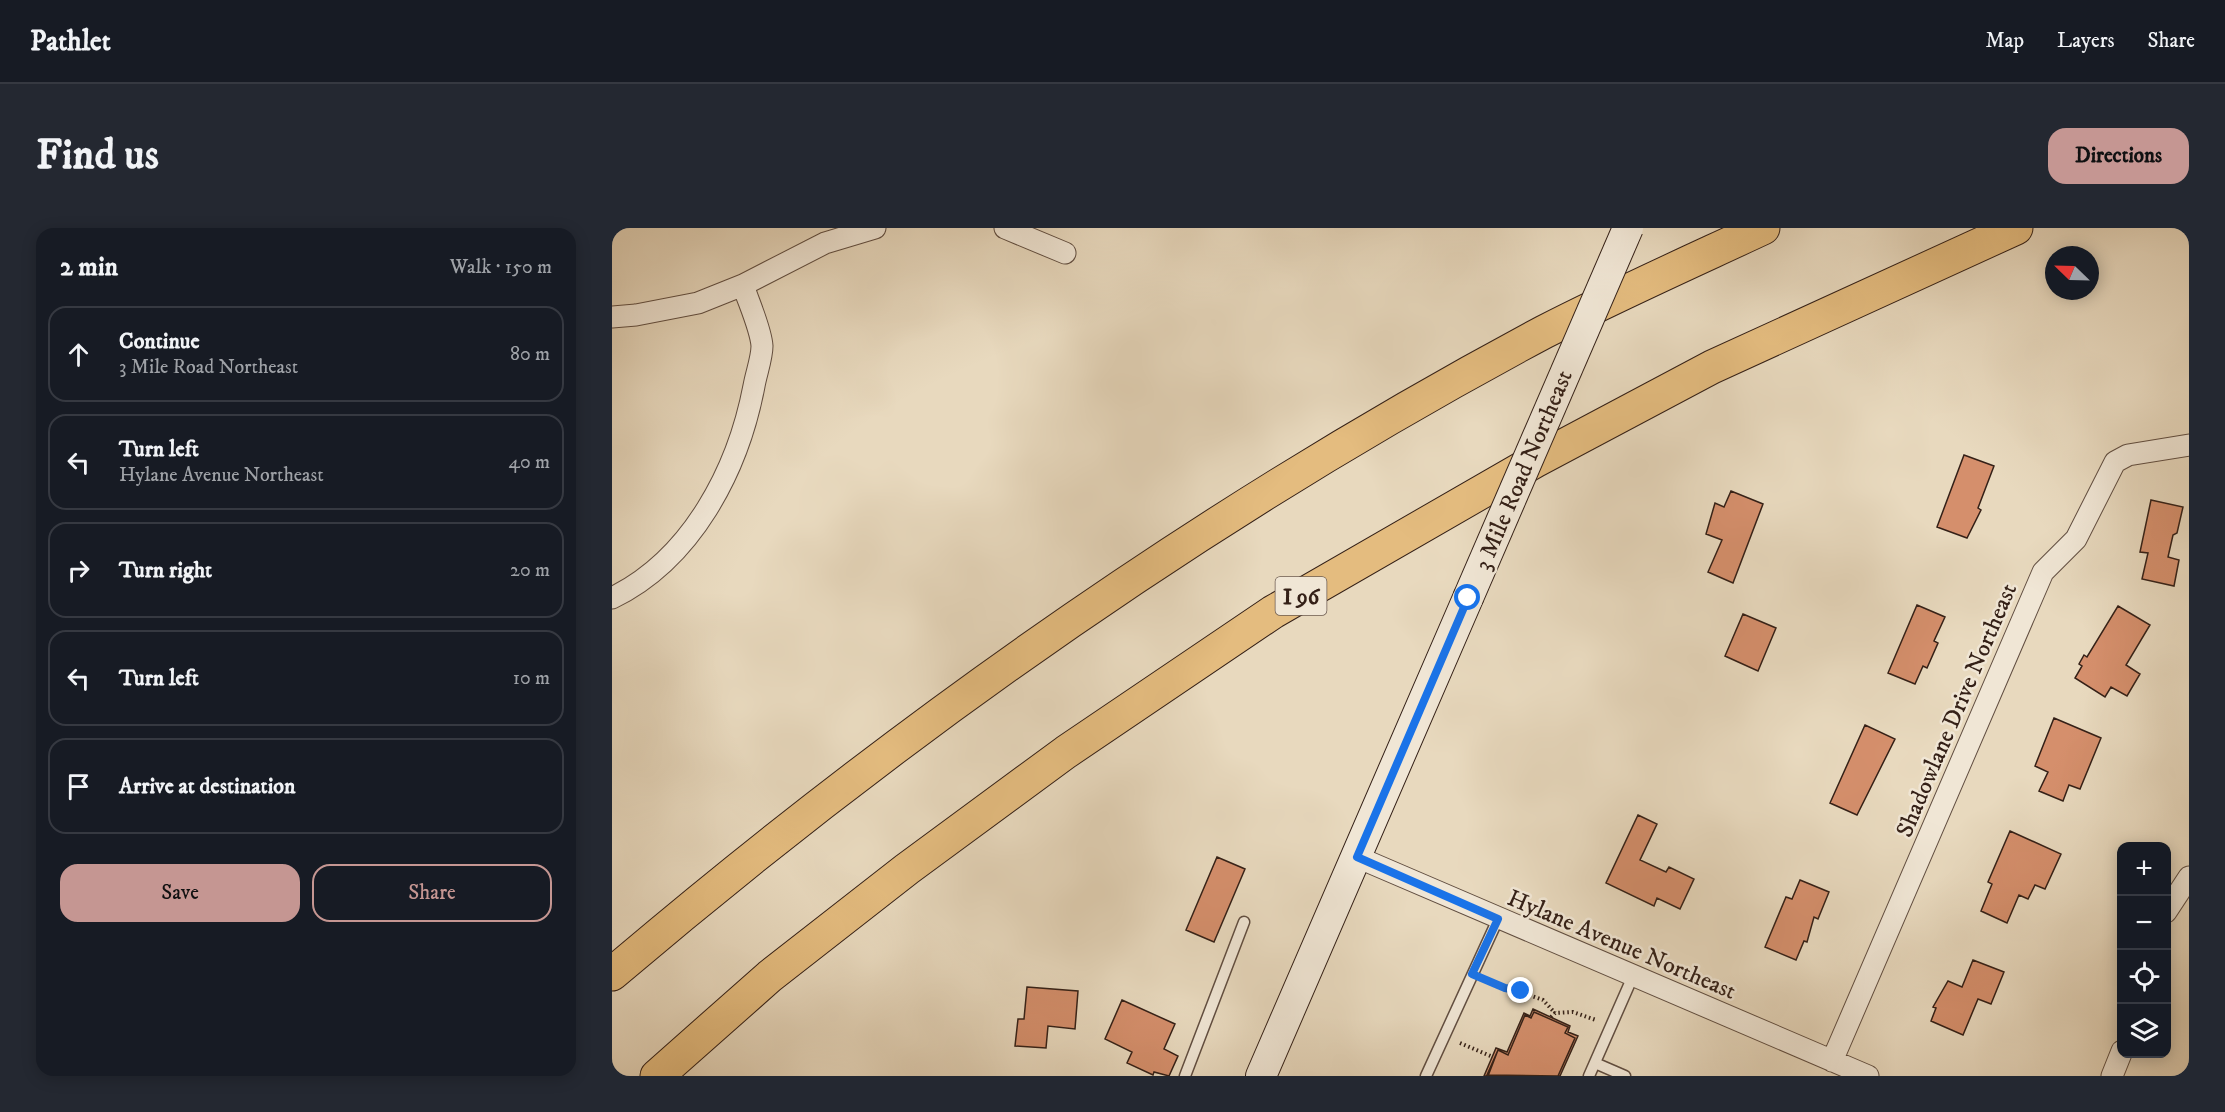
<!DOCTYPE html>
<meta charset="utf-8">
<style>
body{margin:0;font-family:"IM FELL DW Pica",serif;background:#242831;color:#f1f3f6}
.controls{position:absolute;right:18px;bottom:18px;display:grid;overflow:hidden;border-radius:12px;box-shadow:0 3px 15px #0003}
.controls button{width:54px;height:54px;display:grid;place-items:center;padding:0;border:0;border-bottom:2px solid #363941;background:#171b24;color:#f1f3f6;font:30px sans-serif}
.compass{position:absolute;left:1433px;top:18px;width:54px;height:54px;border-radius:50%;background:#171b24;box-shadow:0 3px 15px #0003;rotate:293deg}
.stop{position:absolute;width:18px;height:18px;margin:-14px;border:4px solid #1a73e8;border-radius:50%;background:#fff}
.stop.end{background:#1a73e8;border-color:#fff;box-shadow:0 2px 6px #0008}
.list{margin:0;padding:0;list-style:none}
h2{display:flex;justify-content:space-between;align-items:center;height:78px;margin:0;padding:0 24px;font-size:26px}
h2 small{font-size:20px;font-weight:400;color:#9ea1a6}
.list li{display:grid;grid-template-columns:39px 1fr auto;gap:18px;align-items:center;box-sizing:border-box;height:96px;margin:0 12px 12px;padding:0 12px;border:2px solid #363941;border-radius:18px}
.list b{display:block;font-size:22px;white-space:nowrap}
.list p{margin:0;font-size:20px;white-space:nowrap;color:#9ea1a6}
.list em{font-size:20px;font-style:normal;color:#9ea1a6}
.actions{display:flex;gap:12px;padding:18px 24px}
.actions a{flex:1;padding:14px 0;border:2px solid #c59692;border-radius:18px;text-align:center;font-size:21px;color:#c59692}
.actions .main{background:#c59692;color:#111}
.icon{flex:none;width:33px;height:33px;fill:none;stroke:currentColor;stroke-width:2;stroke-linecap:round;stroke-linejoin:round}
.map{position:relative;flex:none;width:1577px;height:848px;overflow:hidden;border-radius:18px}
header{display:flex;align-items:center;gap:36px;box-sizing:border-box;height:84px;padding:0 30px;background:#171b24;border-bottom:2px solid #363941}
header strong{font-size:28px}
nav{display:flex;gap:33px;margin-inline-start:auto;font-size:21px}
.intro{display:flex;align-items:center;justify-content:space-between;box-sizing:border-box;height:144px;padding:0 36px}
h1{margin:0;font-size:42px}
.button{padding:15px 27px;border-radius:18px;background:#c59692;color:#111;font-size:21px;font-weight:700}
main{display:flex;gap:36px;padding:0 36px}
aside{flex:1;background:#171b24;border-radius:18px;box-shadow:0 3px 15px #0003}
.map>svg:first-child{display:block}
.building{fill:#d58f6c;stroke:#342017;stroke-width:1.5}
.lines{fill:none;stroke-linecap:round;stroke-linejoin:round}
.service-casing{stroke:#614e41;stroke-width:13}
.minor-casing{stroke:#614e41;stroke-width:23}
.secondary-casing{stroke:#342017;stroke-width:32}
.motorway-casing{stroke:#342017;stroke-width:35}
.path{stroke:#342017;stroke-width:4;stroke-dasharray:1.5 3;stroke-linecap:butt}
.service{stroke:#f0e6d5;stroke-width:10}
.minor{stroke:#f0e6d5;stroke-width:21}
.secondary{stroke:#f0e6d5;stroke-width:30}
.motorway{stroke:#e4bc7f;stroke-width:33}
.secondary-bridge-casing{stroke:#342017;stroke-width:32;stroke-linecap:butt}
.secondary-bridge{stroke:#f0e6d5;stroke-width:30}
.route{stroke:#1a73e8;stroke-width:8}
.labels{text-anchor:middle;stroke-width:5;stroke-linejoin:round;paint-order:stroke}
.shield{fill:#f0e6d5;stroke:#6c5b50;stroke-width:1.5}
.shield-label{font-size:22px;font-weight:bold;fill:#342017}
.street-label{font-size:24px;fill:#342017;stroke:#f0e6d5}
</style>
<header>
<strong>Pathlet</strong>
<nav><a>Map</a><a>Layers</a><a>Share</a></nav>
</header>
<div class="intro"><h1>Find us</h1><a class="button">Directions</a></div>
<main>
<aside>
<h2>2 min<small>Walk · 150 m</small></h2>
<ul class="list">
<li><svg class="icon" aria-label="ahead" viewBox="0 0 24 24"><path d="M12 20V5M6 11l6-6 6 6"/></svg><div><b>Continue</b><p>3 Mile Road Northeast</p></div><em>80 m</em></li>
<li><svg class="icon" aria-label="left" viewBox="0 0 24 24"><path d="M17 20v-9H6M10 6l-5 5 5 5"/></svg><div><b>Turn left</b><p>Hylane Avenue Northeast</p></div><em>40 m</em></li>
<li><svg class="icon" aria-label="right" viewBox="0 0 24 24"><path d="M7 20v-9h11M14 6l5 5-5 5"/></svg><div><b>Turn right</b></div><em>20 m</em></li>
<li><svg class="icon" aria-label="left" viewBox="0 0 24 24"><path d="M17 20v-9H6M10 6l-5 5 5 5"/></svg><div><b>Turn left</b></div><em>10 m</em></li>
<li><svg class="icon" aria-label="arrive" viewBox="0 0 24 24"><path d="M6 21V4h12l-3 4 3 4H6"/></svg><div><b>Arrive at destination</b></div></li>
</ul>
<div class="actions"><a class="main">Save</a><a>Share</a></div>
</aside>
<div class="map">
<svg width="1577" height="848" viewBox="0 0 1577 848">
<rect width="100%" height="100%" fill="#e8d9be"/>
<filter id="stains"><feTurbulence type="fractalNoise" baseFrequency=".00333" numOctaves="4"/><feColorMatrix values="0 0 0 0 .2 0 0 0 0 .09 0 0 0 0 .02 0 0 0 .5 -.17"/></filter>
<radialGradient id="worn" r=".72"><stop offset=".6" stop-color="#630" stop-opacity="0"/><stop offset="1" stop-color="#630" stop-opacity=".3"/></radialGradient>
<path class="building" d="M1352,227L1382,238L1366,280L1369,282L1355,310L1325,299Z
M1119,263L1151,276L1121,355L1096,344L1110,312L1094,306L1103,275L1112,279Z
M1539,272L1571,279L1565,305L1561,307L1556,329L1567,332L1562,358L1530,351L1536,325L1528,324Z
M1305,377L1333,389L1322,413L1326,415L1315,440L1311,438L1303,456L1276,445Z
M1506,378L1538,397L1514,437L1528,446L1515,468L1499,459L1493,469L1463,450L1470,438L1467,436L1472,427L1475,429Z
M1131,386L1164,400L1146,443L1113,428Z
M1442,490L1489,510L1468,561L1457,557L1451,573L1427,563L1436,544L1423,538Z
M1253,497L1283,511L1245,587L1218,575Z
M1026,587L1045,596L1028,632L1054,644L1057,639L1082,651L1068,681L1045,670L1042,678L994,655Z
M1398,603L1449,626L1433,661L1423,657L1416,671L1407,667L1395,695L1369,683L1380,656L1376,654Z
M605,629L633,641L602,714L574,702Z
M1188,652L1217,664L1206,691L1202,689L1195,714L1192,713L1184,732L1153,719L1174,669L1180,671Z
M1361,732L1392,744L1379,776L1366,771L1351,807L1319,793L1324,780L1321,779L1336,753L1350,759Z
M415,759L466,763L463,801L436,798L434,820L403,818L406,791H412Z
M510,772L563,796L552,821L566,828L557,848L542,844L541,847L515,835L520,824L493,811Z
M921,781L958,798L956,804L966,808L948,848H946L963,810L953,805L956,799L922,784L919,790L913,787L896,827L886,822L876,848H872L884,820L895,824L912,785L918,788Z
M922,784L956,799L953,805L963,810L946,848L875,847L886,822L896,827L913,787L919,790Z"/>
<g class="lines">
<defs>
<path id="service" d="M983,835L1013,848
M573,848L632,694
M814,848L886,691
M977,848L1021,748"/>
<path id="minor" d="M393,0L453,25
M0,89L24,87L86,75L131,57L213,15L263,0
M0,370C80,331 126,242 142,158C144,146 150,130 150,118C149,101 136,73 131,57
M745,629L1256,848
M1554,684L1577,649
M1220,833L1431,344L1464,311L1503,234L1516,227L1577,217
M1500,848L1510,823"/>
<path id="secondary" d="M649,848L856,370"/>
<path id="motorway" d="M0,746C288,501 598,282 932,104C1004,67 1078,34 1151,0
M45,848L158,748L295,641L454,524L661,384L923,233L1100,139L1404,0"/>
</defs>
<use href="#service" class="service-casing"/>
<use href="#minor" class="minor-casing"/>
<use href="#secondary" class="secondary-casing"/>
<use href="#motorway" class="motorway-casing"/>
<path class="path" d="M875,752L931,772L943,785
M939,789L943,785L961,784L984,792
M848,815L881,829"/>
<use href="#service" class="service"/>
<use href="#minor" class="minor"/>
<use href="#secondary" class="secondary"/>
<use href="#motorway" class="motorway"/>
<defs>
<path id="secondary-bridge" d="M856,370L1016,0"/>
</defs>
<use href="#secondary-bridge" class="secondary-bridge-casing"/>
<use href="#secondary-bridge" class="secondary-bridge"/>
</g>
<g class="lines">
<path class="route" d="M856,370L745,629L886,691L860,746L893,760L909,763"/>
</g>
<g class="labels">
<rect class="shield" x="663.5" y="349" width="51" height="38" rx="4.5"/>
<g class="shield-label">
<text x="689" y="376">I 96</text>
</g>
<g class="street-label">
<text transform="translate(911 242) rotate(-67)" y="8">3 Mile Road Northeast</text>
<text transform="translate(1344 482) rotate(-67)" y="8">Shadowlane Drive Northeast</text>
<text transform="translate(1010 716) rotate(23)" y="8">Hylane Avenue Northeast</text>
</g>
</g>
<rect width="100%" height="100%" filter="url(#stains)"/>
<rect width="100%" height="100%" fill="url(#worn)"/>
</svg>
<div class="controls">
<button>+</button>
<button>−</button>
<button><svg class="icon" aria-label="locate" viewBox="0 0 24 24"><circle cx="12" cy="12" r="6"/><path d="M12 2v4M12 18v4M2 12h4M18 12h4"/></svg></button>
<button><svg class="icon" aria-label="layers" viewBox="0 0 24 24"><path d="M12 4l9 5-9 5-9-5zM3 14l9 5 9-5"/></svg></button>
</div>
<svg class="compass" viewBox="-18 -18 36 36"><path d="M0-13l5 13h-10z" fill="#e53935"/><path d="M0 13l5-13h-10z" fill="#9ea1a6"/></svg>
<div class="stop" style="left:856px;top:370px"></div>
<div class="stop end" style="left:909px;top:763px"></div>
</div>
</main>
